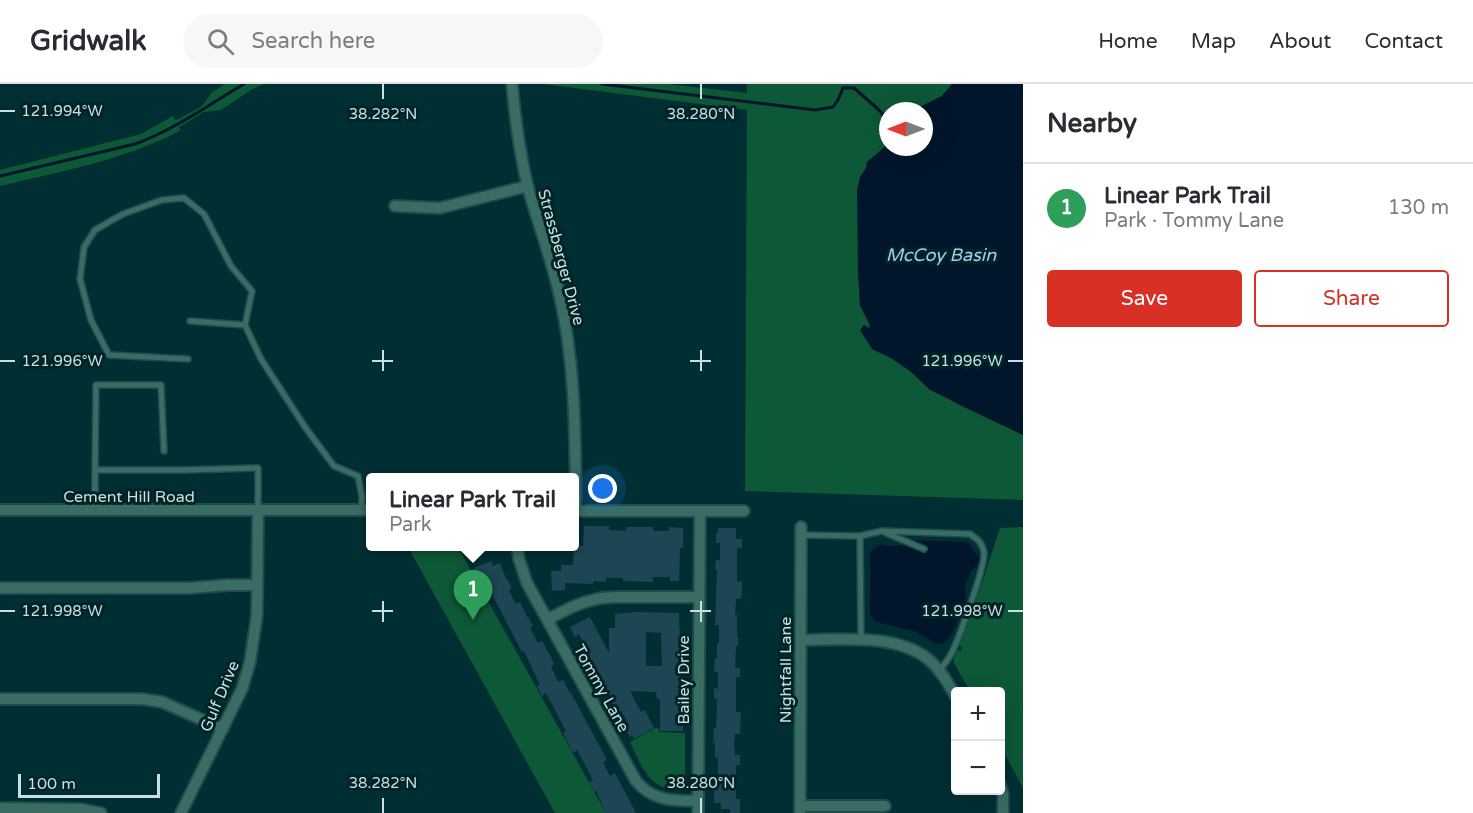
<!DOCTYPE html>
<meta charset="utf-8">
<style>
body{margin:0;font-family:"Varela Round",sans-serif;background:#f7f7f7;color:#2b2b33}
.controls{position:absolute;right:18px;bottom:18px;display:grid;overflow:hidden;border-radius:6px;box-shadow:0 6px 24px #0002}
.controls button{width:54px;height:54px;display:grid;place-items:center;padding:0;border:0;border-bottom:2px solid #e1e1e2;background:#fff;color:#2b2b33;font:30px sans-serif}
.compass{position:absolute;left:879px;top:18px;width:54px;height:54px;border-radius:50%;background:#fff;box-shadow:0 6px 24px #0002;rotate:270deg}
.scale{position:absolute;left:18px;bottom:15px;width:142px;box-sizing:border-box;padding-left:6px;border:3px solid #c9dfe1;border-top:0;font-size:16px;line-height:21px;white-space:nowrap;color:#c9dfe1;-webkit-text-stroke:4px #032427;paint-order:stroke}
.you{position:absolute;left:603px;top:405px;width:21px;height:21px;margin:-15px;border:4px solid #fff;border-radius:50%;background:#1a73e8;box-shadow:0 0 0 9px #1a73e833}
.badge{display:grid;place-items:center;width:39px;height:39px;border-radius:50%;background:#d93025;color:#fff;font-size:20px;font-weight:700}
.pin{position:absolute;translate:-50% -50px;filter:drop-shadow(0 2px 3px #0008)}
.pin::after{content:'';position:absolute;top:32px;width:21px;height:18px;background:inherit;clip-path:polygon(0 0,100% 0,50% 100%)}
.popup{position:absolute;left:366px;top:389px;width:213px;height:78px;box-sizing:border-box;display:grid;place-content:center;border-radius:6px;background:#fff;filter:drop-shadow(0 2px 4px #0005);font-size:20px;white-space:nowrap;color:#7c7c81}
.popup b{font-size:22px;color:#2b2b33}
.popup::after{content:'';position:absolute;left:50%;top:100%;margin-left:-12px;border:12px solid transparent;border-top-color:#fff}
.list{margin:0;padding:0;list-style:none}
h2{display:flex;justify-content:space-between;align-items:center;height:78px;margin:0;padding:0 24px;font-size:26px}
h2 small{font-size:20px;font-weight:400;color:#7c7c81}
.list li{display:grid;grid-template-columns:39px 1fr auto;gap:18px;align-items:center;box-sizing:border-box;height:90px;padding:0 24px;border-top:2px solid #e1e1e2}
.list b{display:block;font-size:22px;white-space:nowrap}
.list p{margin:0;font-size:20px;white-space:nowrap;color:#7c7c81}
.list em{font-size:20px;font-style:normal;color:#7c7c81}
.actions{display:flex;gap:12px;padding:18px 24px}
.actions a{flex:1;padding:14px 0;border:2px solid #d93025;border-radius:6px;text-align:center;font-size:21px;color:#d93025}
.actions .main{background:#d93025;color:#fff}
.icon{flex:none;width:33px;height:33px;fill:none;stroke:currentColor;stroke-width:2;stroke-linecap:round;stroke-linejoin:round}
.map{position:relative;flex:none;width:1023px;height:729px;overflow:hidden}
header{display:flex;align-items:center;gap:36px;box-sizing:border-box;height:84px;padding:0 30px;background:#fff;border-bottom:2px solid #e1e1e2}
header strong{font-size:28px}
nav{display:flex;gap:33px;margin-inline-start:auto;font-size:21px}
.search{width:420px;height:54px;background:#f7f7f7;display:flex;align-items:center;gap:15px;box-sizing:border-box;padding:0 21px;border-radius:33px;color:#7c7c81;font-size:22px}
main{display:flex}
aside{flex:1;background:#fff}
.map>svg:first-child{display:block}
.green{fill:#0d5836}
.water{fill:#01162b}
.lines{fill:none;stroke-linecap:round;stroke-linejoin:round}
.stream{stroke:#01162b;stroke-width:3}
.building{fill:#1e4554;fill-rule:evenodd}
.lane-casing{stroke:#204b4f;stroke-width:8}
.street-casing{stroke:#204b4f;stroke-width:14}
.lane{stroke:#396c62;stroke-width:5}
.street{stroke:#396c62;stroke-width:10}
.ticks{fill:none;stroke:#c9dfe1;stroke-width:2}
.labels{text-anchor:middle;stroke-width:6;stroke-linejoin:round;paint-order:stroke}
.street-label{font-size:16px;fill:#c9dfe1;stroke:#032427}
.water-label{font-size:18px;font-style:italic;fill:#a8ccf0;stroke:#032427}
.ticks-label{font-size:15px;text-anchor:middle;fill:#c9dfe1;stroke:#032427;stroke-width:6;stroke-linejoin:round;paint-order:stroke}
</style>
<header>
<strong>Gridwalk</strong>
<div class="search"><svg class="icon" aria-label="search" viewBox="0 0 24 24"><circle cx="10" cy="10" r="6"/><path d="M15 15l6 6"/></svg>Search here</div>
<nav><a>Home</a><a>Map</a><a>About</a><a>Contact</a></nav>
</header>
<main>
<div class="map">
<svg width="1023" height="729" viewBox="0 0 1023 729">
<rect width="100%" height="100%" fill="#002f33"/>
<path class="green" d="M225,0H264L251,6L221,26L204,28L179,43L181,46C129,75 58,88 0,102V86L141,50L173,32L175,36L179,35L202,22L212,8Z
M543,0H668L747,9V0H952L942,12L916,25L914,27H888V60L866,84L860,93L858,188L860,221L870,241L872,265L891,274L955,319L1023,351V416L745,407L747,26Z
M1023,443V704L1001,663L1000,608L970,607L954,579V574L957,566L961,567L962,563L958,561L980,505L1000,444Z
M408,463H458L606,729H555Z
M657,643L660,648L685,649V700L681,704C676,704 671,705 666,704C646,699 638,674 630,658Z"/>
<path class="water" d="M952,0H1023V351L930,306L909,286L891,274L872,265L860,246L864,241L869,244L870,241L860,221L858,188L857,106L860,93L866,84L867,78L888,60V63H924V27H914L916,25L942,12Z
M909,456L968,458L981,476L970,489L965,503L966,515L953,548L946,558L936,560L917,548L877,538L872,534L870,529V471L872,466L881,460L889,462L907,461Z"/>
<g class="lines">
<path class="stream" d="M602,0L815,26L833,23L838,16L843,4H854L879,26L888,37
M0,92L135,60C174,46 208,21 244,0"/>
</g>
<path class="building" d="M584,442H609V446L626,447V443H653V447H669V443L683,444V464H680L679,497H670V493H653V498L623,497V494H606V498L593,497V500L565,499V506L552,507L551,487H561V481H573L574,462H583Z
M718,444H736V455H742V464H737V497L742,498V507L741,515H736L735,531H737V553H738V562H736L735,584H740V593H736V628H741L740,650H735L734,660L735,671H740V681H736V715H740V729H730V725H721V719H714V692H718V674H715V659H713L714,644H716L717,615H714V604L718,605V588H714L715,574H717V559H719V541H715L717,486H715L716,476H720V459H716V449H718Z
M492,477V482L500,479L506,495H507L512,504L509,506L516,520L520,518L527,533H528L533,542L530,544L538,559L542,557L550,571L554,580L551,582L558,598L563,596L570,609H571L607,676L603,678L610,692L615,689L636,729H606L596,707H594L589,698L593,696L577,666L573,669L563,649L566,647L546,609L542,612L537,602L540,601L524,567L522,568L482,491L477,493L473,484Z
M636,528L679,529L680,559H684L683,598H682L683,647H660V615H657L656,608L630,607L641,628L645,626L654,644L634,655L632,651L630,653L625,644L629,641L621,627L617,629L608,611L586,573H588L584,567L587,565L579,550L575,553L570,543L590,533L609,569V544H615V530ZM646,548L661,549L662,582H646Z"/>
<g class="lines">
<defs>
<path id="lane" d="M190,237L245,241L261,275L305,343L334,382L358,392L362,413L361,426
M188,275L109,271L91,236L80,195L84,163L95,146L123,130L162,116L184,114L204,130L231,182L252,207L245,241
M95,386L96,301H161L164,367
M95,426V386H184L258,384V425
M886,449L924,465
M801,451L860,452L882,447L970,450C977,455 982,458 984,468C986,481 958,558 950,572C947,577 943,582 939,587
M860,452L861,555"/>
<path id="street" d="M512,0C515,35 520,70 528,104C538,139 551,173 559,209C576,280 575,353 576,427
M395,122L440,124L528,102
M0,426H371
M575,427H744
M517,462L519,475L527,499L636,697C652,717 674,717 698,717
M0,504H190L228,501H257
M548,535L572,523L585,518L601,514L618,513H699
M801,556C840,556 895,549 928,575C940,585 948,599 956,613
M0,615H142L162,618L223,645
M1000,701L1003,710V729
M800,722H885
M0,724L81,725L101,729
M181,729L242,605L250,578L257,531L258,427
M698,729L700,427
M800,729L801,443"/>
</defs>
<use href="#lane" class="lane-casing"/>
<use href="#street" class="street-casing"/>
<use href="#lane" class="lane"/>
<use href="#street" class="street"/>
</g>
<path class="ticks" d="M383,0V15M701,0V15M0,27H15M383,266V287M701,266V287M0,277H15M372,277H393M690,277H711M1008,277H1023M383,517V538M701,517V538M0,527H15M372,527H393M690,527H711M1008,527H1023M383,714V729M701,714V729"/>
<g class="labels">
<g class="street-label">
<text transform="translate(562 173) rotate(75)" y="6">Strassberger Drive</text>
<text x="129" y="418">Cement Hill Road</text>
<text transform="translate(785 586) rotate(-90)" y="6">Nightfall Lane</text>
<text transform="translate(683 596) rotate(-90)" y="6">Bailey Drive</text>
<text transform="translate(602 604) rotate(61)" y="6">Tommy Lane</text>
<text transform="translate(219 612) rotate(-67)" y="6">Gulf Drive</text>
</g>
<g class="water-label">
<text x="941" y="177">McCoy Basin</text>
</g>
</g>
<g class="ticks-label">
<text x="62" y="32">121.994°W</text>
<text x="383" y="35">38.282°N</text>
<text x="701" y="35">38.280°N</text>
<text x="962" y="282">121.996°W</text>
<text x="62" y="282">121.996°W</text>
<text x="962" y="532">121.998°W</text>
<text x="62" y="532">121.998°W</text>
<text x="383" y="704">38.282°N</text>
<text x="701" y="704">38.280°N</text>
</g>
</svg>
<div class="controls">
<button>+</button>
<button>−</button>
</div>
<svg class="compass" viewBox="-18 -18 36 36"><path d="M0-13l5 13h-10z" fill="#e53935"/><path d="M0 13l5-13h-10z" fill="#7c7c81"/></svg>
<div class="scale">100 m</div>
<div class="you"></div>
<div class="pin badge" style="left:473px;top:536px;background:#2e9e5b">1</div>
<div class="popup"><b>Linear Park Trail</b>Park</div>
</div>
<aside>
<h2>Nearby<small></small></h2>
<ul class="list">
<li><span class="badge" style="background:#2e9e5b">1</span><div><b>Linear Park Trail</b><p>Park · Tommy Lane</p></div><em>130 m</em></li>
</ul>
<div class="actions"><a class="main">Save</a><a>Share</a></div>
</aside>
</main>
